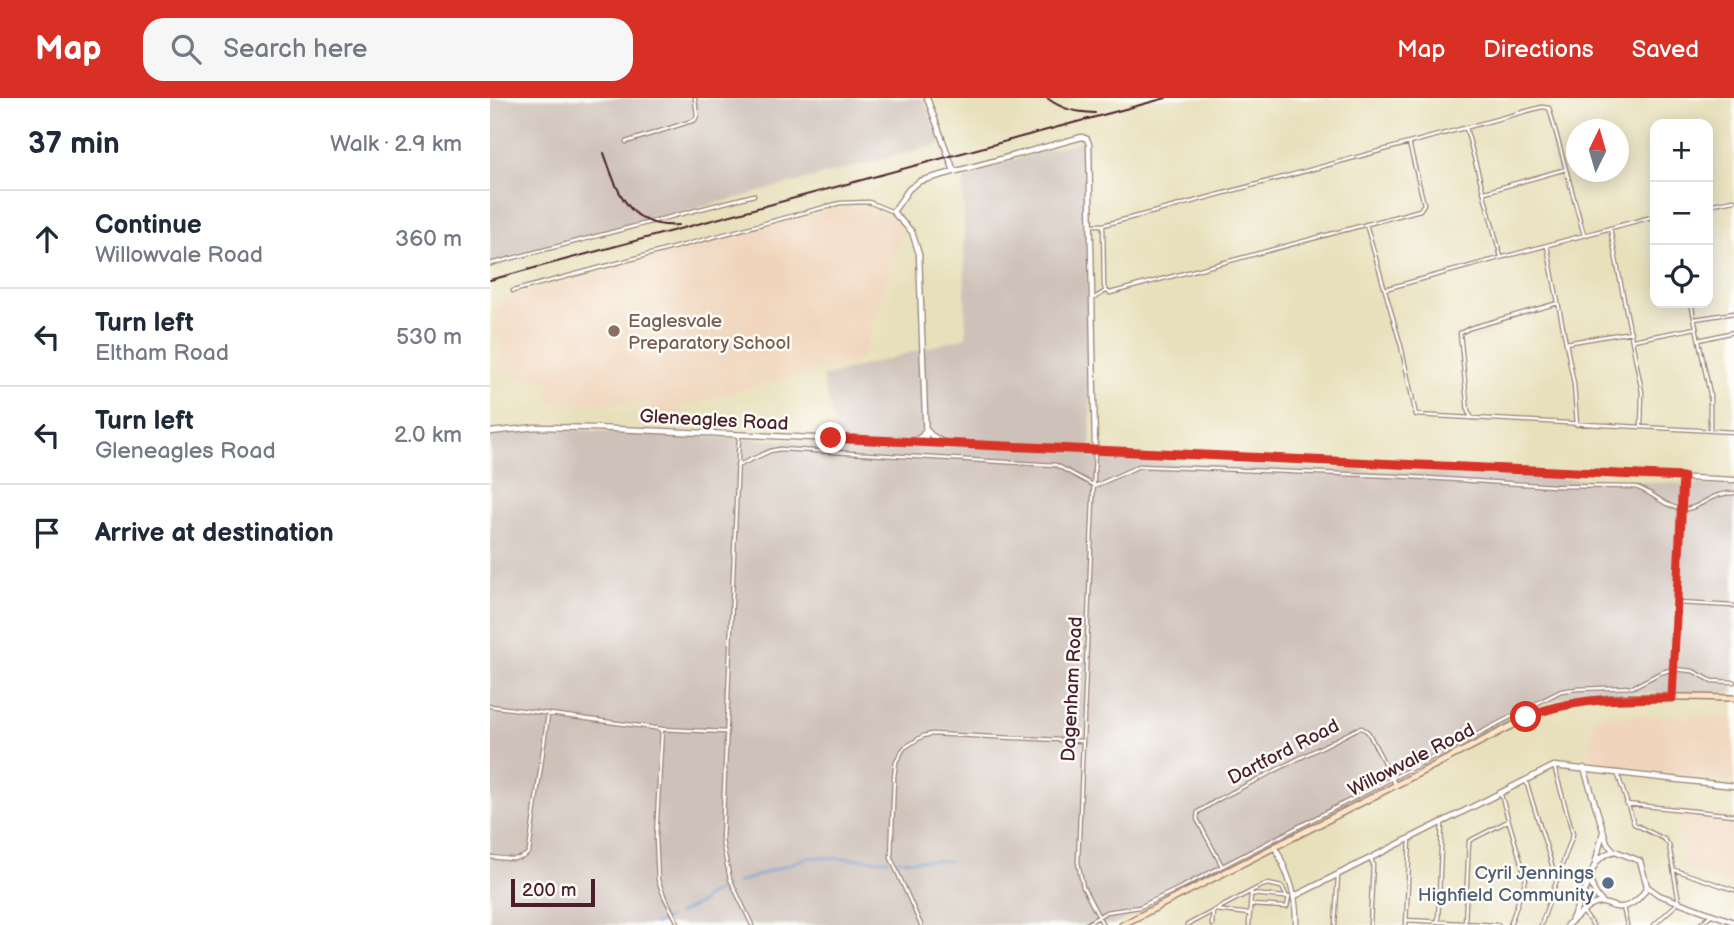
<!DOCTYPE html>
<meta charset="utf-8">
<style>
body{margin:0;font-family:"Balsamiq Sans",sans-serif;background:#f6f6f7;color:#1f2937}
.controls{position:absolute;right:21px;top:21px;display:grid;overflow:hidden;border-radius:14px;box-shadow:0 4px 18px #0003}
.controls button{width:63px;height:63px;display:grid;place-items:center;padding:0;border:0;border-bottom:2px solid #e0e1e3;background:#fff;color:#1f2937;font:35px sans-serif}
.compass{position:absolute;left:1076px;top:21px;width:63px;height:63px;border-radius:50%;background:#fff;box-shadow:0 4px 18px #0003;rotate:5deg}
.scale{position:absolute;left:21px;bottom:18px;width:84px;box-sizing:border-box;padding-left:7px;border:4px solid #4a1f2b;border-top:0;font-size:19px;line-height:24px;white-space:nowrap;color:#4a1f2b;-webkit-text-stroke:5px #fdfcf7;paint-order:stroke}
.stop{position:absolute;width:21px;height:21px;margin:-16px;border:5px solid #d93025;border-radius:50%;background:#fff}
.stop.end{background:#d93025;border-color:#fff;box-shadow:0 2px 7px #0008}
.list{margin:0;padding:0;list-style:none}
h2{display:flex;justify-content:space-between;align-items:center;height:91px;margin:0;padding:0 28px;font-size:30px}
h2 small{font-size:23px;font-weight:400;color:#747a83}
.list li{display:grid;grid-template-columns:46px 1fr auto;gap:21px;align-items:center;box-sizing:border-box;height:98px;padding:0 28px;border-top:2px solid #e0e1e3}
.list b{display:block;font-size:26px;white-space:nowrap}
.list p{margin:0;font-size:23px;white-space:nowrap;color:#747a83}
.list em{font-size:23px;font-style:normal;color:#747a83}
.icon{flex:none;width:38px;height:38px;fill:none;stroke:currentColor;stroke-width:2;stroke-linecap:round;stroke-linejoin:round}
.map{position:relative;flex:none;width:1244px;height:827px;overflow:hidden}
header{display:flex;align-items:center;gap:42px;box-sizing:border-box;height:98px;padding:0 35px;background:#d93025;color:#fff}
header strong{font-size:33px}
nav{display:flex;gap:38px;margin-inline-start:auto;font-size:24px}
.search{width:490px;height:63px;background:#f6f6f7;display:flex;align-items:center;gap:18px;box-sizing:border-box;padding:0 24px;border-radius:21px;color:#747a83;font-size:26px}
main{display:flex}
aside{flex:1;background:#fff}
.map>svg:first-child{display:block}
.built{fill:#f0d5bc}
.industrial{fill:#cec1b9}
.lines{fill:none;stroke-linecap:round;stroke-linejoin:round}
.stream{stroke:#6f9ed8;stroke-width:2}
.minor-casing{stroke:#998073;stroke-width:5}
.tertiary-casing{stroke:#998073;stroke-width:7}
.secondary-casing{stroke:#998073;stroke-width:8}
.minor{stroke:#fff;stroke-width:2.5}
.tertiary{stroke:#fff;stroke-width:4.5}
.secondary{stroke:#fee5c5;stroke-width:5}
.rail{stroke:#4a1f2b;stroke-width:2}
.route{stroke:#d93025;stroke-width:9}
.education-dot{fill:#8d6e63;stroke:#fdfcf7;stroke-width:2.5}
.service-dot{fill:#5c6f8a;stroke:#fdfcf7;stroke-width:2.5}
.labels{text-anchor:middle;stroke-width:5;stroke-linejoin:round;paint-order:stroke}
.education-label{font-size:19px;fill:#785e54;stroke:#fdfcf7;text-anchor:start}
.street-label{font-size:19px;fill:#4a1f2b;stroke:#fdfcf7}
.service-label{font-size:19px;fill:#4e5e75;stroke:#fdfcf7;text-anchor:end}
</style>
<header>
<strong>Map</strong>
<div class="search"><svg class="icon" aria-label="search" viewBox="0 0 24 24"><circle cx="10" cy="10" r="6"/><path d="M15 15l6 6"/></svg>Search here</div>
<nav><a>Map</a><a>Directions</a><a>Saved</a></nav>
</header>
<main>
<aside>
<h2>37 min<small>Walk · 2.9 km</small></h2>
<ul class="list">
<li><svg class="icon" aria-label="ahead" viewBox="0 0 24 24"><path d="M12 20V5M6 11l6-6 6 6"/></svg><div><b>Continue</b><p>Willowvale Road</p></div><em>360 m</em></li>
<li><svg class="icon" aria-label="left" viewBox="0 0 24 24"><path d="M17 20v-9H6M10 6l-5 5 5 5"/></svg><div><b>Turn left</b><p>Eltham Road</p></div><em>530 m</em></li>
<li><svg class="icon" aria-label="left" viewBox="0 0 24 24"><path d="M17 20v-9H6M10 6l-5 5 5 5"/></svg><div><b>Turn left</b><p>Gleneagles Road</p></div><em>2.0 km</em></li>
<li><svg class="icon" aria-label="arrive" viewBox="0 0 24 24"><path d="M6 21V4h12l-3 4 3 4H6"/></svg><div><b>Arrive at destination</b></div></li>
</ul>
</aside>
<div class="map">
<svg width="1244" height="827" viewBox="0 0 1244 827">
<rect width="100%" height="100%" fill="#fdfcf7"/>
<filter id="ink" filterUnits="userSpaceOnUse"><feTurbulence type="fractalNoise" baseFrequency=".0143" numOctaves="2"/><feDisplacementMap in="SourceGraphic" scale="14" xChannelSelector="R" yChannelSelector="G"/><feConvolveMatrix kernelMatrix="1 2 1 2 8 2 1 2 1" color-interpolation-filters="sRGB"/></filter>
<filter id="wash" filterUnits="userSpaceOnUse"><feTurbulence type="fractalNoise" baseFrequency=".00686" numOctaves="4" result="noise"/><feDisplacementMap in="SourceGraphic" scale="28" xChannelSelector="R" yChannelSelector="G"/><feGaussianBlur stdDeviation="1.57" result="paint"/><feColorMatrix in="noise" values="0 0 0 0 0 0 0 0 0 0 0 0 0 0 0 0 0 1.4 0 .05"/><feComposite in="paint" operator="in"/></filter>
<g filter="url(#wash)">
<rect width="100%" height="100%" fill="#e8e0bb"/>
<path class="built" d="M351,109L380,110L414,129L371,262L194,307L189,326H162L160,305L59,306V284L8,275L11,240L4,239L8,202Z
M1104,618H1244V683L1097,665Z
M1190,713L1244,719V789L1191,769Z"/>
<path class="industrial" d="M0,0H433L451,46L0,165Z
M596,42L601,360L1244,388V594L1089,597L1056,604L624,827H0V338L60,331L349,345L332,279L476,239L473,83L484,72Z"/>
<g class="lines">
<path class="stream" d="M405,762L459,763
M247,785L319,759L398,762
M188,816L214,803L213,800L236,789
M164,827L179,820"/>
</g>
</g>
<g filter="url(#ink)">
<g class="lines">
<defs>
<path id="minor" d="M976,30L1011,159
M136,44L205,22L207,18L205,0
M995,94L1076,71
M1218,107L1244,102
M876,126L911,248L926,317L1244,334
M601,127H613L679,110L1052,9L1059,10L1060,13L1094,137
M613,127L614,187L615,192L620,195L930,112L934,106L919,45
M1120,130L1152,294L1151,329
M1057,148L1084,286L1087,327
M0,166L264,97
M895,191L1165,118
M23,193L350,105L379,104L403,114
M604,200L616,193
M1201,205L1220,296V332
M1205,221L1244,215
M1143,242L1206,230
M1209,242L1244,234
M1076,245L1141,234
M982,320L978,314L970,235L980,230L1068,205
M249,336L232,743L240,781L262,827
M605,352L588,764L593,789L613,827
M247,368L280,353L290,351L566,367L605,388L649,368L905,378L1064,388L1145,389C1163,393 1178,413 1196,411C1213,409 1219,395 1244,395
M1188,505L1244,508
M1182,600L1193,379
M0,608L172,631L236,634
M172,631L166,739L168,782L174,798L189,827
M1128,677L1144,726L1174,741L1179,747L1189,804L1164,827
M1036,683L1066,780
M1011,697L1036,781L1020,827
M1136,706L1244,717
M0,759C13,760 30,765 39,754L58,616
M732,768L707,721L708,714L729,701L867,631L872,630L878,634L905,686
M1185,772L1244,792
M761,796L795,799
M760,807L797,809L799,799
M1133,809L1137,827
M725,812L760,816
M1093,814L1103,827
M916,822L1008,827
M948,824L952,724
M975,825L979,743L1018,723
M431,827L401,760L404,679L406,664L414,650L433,638L442,636L592,643
M595,827L616,814L650,809L690,790L1071,593L1087,591L1143,589L1170,575L1183,571L1203,573L1222,583L1244,584
M697,827L771,788L778,786L792,789L797,799
M722,827L723,813
M759,827L761,795
M845,827L848,777
M880,827L883,766L881,761
M916,827L920,740
M1051,827L1083,736L1064,668
M1209,827L1222,816"/>
<path id="tertiary" d="M437,0L464,73
M436,331L441,337L454,345
M0,334L46,329L104,330L1244,382
M422,344L432,338L436,331
M436,345L429,156L422,134L403,114L419,91L430,83L592,39L597,41L599,46L605,352
M1094,670L1117,745L1124,753
M785,748C798,777 807,795 806,827
M1105,766L1113,734
M1158,789L1169,797L1244,824
M805,798L1064,668L1244,688
M1082,821L1100,782
M1077,827C1086,820 1098,806 1110,805C1115,804 1120,808 1126,809C1139,811 1152,800 1157,788L1150,763L1125,753C1099,760 1094,786 1112,804"/>
<path id="secondary" d="M632,827L1049,614C1105,594 1184,599 1244,600"/>
</defs>
<use href="#minor" class="minor-casing"/>
<use href="#tertiary" class="tertiary-casing"/>
<use href="#secondary" class="secondary-casing"/>
<use href="#minor" class="minor"/>
<use href="#tertiary" class="tertiary"/>
<use href="#secondary" class="secondary"/>
<path class="rail" d="M557,0C573,12 586,14 605,15
M114,55C127,93 139,131 188,127
M0,182L676,0"/>
</g>
</g>
<g class="lines" filter="url(#ink)">
<path class="route" d="M341,340L1193,379L1182,600C1129,601 1086,599 1036,619"/>
</g>
<circle class="education-dot" cx="124" cy="233" r="7"/>
<circle class="service-dot" cx="1118" cy="785" r="7"/>
<g class="labels">
<g class="education-label">
<text x="138" y="229">Eaglesvale<tspan x="138" dy="22">Preparatory School</tspan></text>
</g>
<g class="street-label">
<text transform="translate(224 321) rotate(3)" y="7">Gleneagles Road</text>
<text transform="translate(581 591) rotate(-87)" y="7">Dagenham Road</text>
<text transform="translate(793 653) rotate(-27)" y="7">Dartford Road</text>
<text transform="translate(921 661) rotate(-27)" y="7">Willowvale Road</text>
</g>
<g class="service-label">
<text x="1104" y="781">Cyril Jennings<tspan x="1104" dy="22">Highfield Community</tspan></text>
</g>
</g>
</svg>
<div class="controls">
<button>+</button>
<button>−</button>
<button><svg class="icon" aria-label="locate" viewBox="0 0 24 24"><circle cx="12" cy="12" r="6"/><path d="M12 2v4M12 18v4M2 12h4M18 12h4"/></svg></button>
</div>
<svg class="compass" viewBox="-18 -18 36 36"><path d="M0-13l5 13h-10z" fill="#e53935"/><path d="M0 13l5-13h-10z" fill="#747a83"/></svg>
<div class="scale">200 m</div>
<div class="stop" style="left:1036px;top:619px"></div>
<div class="stop end" style="left:341px;top:340px"></div>
</div>
</main>
